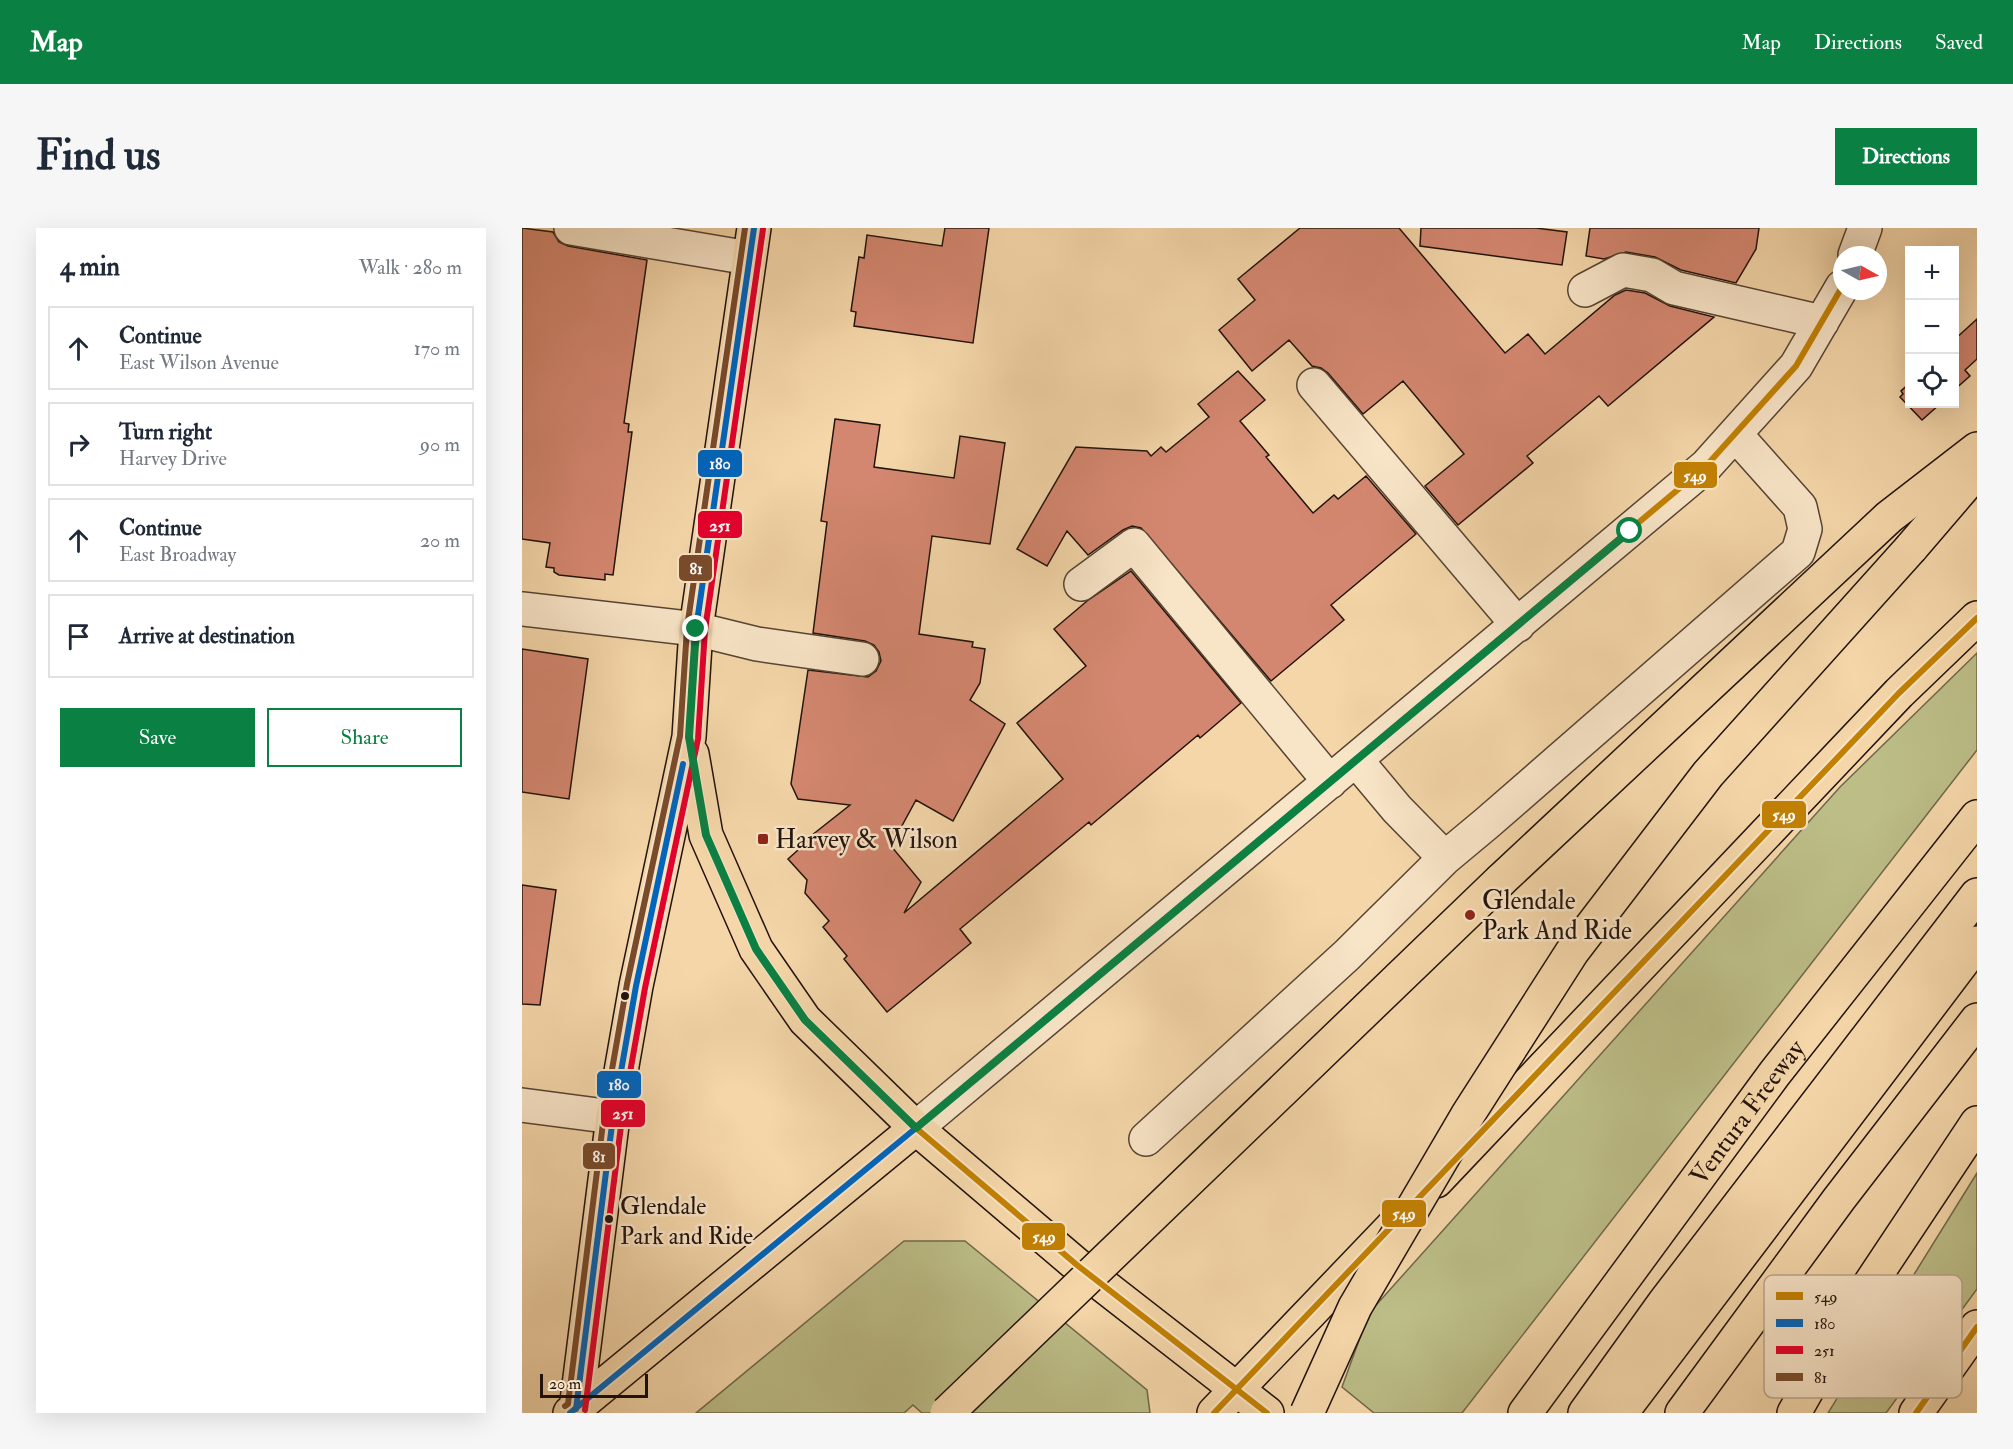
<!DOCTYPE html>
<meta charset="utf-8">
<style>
body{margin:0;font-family:"IM FELL Double Pica",serif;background:#f6f6f7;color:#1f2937}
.controls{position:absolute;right:18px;top:18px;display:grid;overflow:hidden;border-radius:0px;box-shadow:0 6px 24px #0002}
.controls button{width:54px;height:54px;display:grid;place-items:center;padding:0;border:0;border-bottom:2px solid #e0e1e3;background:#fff;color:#1f2937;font:30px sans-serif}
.compass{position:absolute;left:1311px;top:18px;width:54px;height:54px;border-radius:50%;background:#fff;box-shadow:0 6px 24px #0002;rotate:98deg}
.scale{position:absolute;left:18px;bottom:15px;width:108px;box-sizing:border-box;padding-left:6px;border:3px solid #22130c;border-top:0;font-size:16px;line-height:21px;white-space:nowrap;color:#22130c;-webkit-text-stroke:4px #f8e4c7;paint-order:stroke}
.stop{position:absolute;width:18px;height:18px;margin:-14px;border:4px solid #0b8043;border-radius:50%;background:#fff}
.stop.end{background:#0b8043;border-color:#fff;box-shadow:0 2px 6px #0008}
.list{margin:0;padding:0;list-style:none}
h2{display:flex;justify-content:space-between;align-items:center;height:78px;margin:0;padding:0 24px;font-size:26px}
h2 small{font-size:20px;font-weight:400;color:#747a83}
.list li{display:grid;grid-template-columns:39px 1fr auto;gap:18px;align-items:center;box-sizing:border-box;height:84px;margin:0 12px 12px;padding:0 12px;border:2px solid #e0e1e3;border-radius:0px}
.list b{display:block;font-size:22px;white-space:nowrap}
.list p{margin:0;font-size:20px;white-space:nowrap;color:#747a83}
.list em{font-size:20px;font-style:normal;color:#747a83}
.actions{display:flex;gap:12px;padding:18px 24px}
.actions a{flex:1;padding:14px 0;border:2px solid #0b8043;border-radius:0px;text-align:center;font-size:21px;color:#0b8043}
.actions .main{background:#0b8043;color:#fff}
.icon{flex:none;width:33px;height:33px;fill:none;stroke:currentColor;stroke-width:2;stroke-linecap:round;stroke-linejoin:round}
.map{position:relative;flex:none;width:1455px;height:1185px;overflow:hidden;border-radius:0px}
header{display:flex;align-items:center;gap:36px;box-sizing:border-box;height:84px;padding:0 30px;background:#0b8043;color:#fff}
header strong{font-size:28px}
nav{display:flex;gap:33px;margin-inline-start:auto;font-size:21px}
.intro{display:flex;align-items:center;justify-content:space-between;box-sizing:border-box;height:144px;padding:0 36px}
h1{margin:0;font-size:42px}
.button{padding:15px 27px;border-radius:0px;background:#0b8043;color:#fff;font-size:21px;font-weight:700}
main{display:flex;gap:36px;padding:0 36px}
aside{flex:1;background:#fff;border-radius:0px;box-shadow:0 6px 24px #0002}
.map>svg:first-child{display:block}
.green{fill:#bcbd87;stroke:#6f684a;stroke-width:1.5}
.building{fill:#d48770;stroke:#22130c;stroke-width:1.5}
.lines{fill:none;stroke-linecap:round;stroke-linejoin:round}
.minor-casing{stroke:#564433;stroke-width:36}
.major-casing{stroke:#22130c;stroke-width:36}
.highway-casing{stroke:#22130c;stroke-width:36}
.minor{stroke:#f8e4c7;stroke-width:33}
.major{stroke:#f4d6a9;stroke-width:33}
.highway{stroke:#f4d6a9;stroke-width:33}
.highway-bridge-casing{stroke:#22130c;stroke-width:36;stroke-linecap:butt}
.highway-bridge{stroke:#f4d6a9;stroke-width:33}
.bus-1-casing{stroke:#f8e4c7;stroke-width:10}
.bus-2-casing{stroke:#f8e4c7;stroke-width:10}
.bus-3-casing{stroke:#f8e4c7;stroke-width:10}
.bus-4-casing{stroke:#f8e4c7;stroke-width:10}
.bus-1{stroke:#c28103;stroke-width:6}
.bus-2{stroke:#0065bd;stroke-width:6}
.bus-3{stroke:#e4002b;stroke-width:6}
.bus-4{stroke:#7a4b2a;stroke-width:6}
.route{stroke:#0b8043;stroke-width:8}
.poi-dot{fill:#8f2418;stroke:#f8e4c7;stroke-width:2}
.bus-dot{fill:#22130c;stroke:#f8e4c7;stroke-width:2}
.labels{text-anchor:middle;stroke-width:5;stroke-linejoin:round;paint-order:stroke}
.bus-label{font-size:24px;fill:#22130c;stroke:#f8e4c7;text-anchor:start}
.poi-label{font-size:26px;fill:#22130c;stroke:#f8e4c7;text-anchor:start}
.street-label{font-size:26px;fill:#22130c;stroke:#f8e4c7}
.key{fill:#f8e4c7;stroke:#b8a58f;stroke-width:1.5}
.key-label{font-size:16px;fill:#22130c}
.line-badge{stroke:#f8e4c7;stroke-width:2}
.badge-label{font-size:16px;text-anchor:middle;font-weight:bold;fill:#fff}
</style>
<header>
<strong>Map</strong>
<nav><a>Map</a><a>Directions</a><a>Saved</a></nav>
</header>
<div class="intro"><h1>Find us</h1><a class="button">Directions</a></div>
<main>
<aside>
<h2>4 min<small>Walk · 280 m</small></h2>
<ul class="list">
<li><svg class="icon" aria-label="ahead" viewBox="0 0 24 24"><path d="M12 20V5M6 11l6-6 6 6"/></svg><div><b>Continue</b><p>East Wilson Avenue</p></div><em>170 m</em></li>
<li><svg class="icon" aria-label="right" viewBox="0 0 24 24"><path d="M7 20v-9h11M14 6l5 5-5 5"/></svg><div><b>Turn right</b><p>Harvey Drive</p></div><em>90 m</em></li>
<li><svg class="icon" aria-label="ahead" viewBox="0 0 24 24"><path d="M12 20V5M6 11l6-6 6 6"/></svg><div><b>Continue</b><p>East Broadway</p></div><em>20 m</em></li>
<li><svg class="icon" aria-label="arrive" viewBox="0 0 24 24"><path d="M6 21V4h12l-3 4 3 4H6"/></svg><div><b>Arrive at destination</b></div></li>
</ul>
<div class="actions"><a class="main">Save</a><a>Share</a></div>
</aside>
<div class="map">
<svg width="1455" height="1185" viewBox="0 0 1455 1185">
<rect width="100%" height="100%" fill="#f4d6a9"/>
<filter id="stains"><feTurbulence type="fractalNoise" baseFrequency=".00333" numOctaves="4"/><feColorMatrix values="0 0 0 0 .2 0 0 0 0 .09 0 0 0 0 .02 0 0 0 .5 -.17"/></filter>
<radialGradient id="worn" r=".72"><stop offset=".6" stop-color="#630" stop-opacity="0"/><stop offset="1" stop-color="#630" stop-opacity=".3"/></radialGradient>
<path class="green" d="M1455,425V522L940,1185H852L820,1159L847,1085L1318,559Z
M1455,945V1061L1364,1185H1306Z
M382,1013H443L625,1162L628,1185H400L391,1177L382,1185H174Z"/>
<path class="building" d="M0,0L31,4L37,14L46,18L125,32L102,195L107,196L106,204H110L91,347L83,346V352L37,347L32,344V340L24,339L28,315L0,311Z
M423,0H467L451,115L332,98L334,84L329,83L337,29L342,30L345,7L420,18Z
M778,0H877L983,125L1006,106L1023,126L1093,67L1104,62L1123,65L1148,78L1192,89L1086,178L1077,168L1005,228L1011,235L936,297L903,258L942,226L881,153L841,186L806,145L799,140L790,138L767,112L730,143L697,102L733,72L716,51Z
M899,0H1014L1045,4L1040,37L898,18Z
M1068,0H1237L1234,21L1214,55L1159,42L1133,29L1104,24L1082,31L1064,28Z
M1455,91V131L1443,142L1448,148L1432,162V112Z
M716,143L743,172L718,193L747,227L744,229L791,285L812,267L816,271L844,248L894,306L809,377L822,392L749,453L619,300L610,298L601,302L566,327L545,303L525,338L495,321L554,219L625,223L629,228L639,219L644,224L687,189L676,176Z
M1388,155V176H1418L1400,192L1378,169L1381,166L1379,163Z
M313,191L358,197L352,239L432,250L438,208L483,215L468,316L410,308L397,406L451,414L450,419L463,421L458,455L448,472L483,496L431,593L394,572L369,618L399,654L382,685L541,551L495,495L564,438L532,401L565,373L609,343L719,475L678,510L676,507L569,597L567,594L438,701L449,715L365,784L322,731L325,728L301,699L307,693L283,665L285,652L266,631L285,614V611L328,577L276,571L269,556L286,442L346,449L354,443L359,433L357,424L352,417L343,413L291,405L305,294L299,293Z
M0,421L66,431L47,571L0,564Z
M0,657L34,662L18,777L0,776Z"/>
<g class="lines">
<defs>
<path id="minor" d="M49,0L227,30
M1333,27L1343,0
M1063,62L1101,42L1130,47L1152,60L1300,94
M792,157L996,397
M559,356L612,317L808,554
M0,381L174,401L235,416L340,431
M834,532L875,581L923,630L965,595L1276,324L1283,301L1278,279L1213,206
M0,877L91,889
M394,900L1184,238L1274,138L1320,59
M624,911L825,727L923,630"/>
<path id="major" d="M170,526L184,607L234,721L283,792L394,900L555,1037L745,1185
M54,1181L91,889L114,758L167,509L174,401L232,0
M48,1185L394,900"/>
<g id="highway">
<path d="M1389,320L1455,243"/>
<path d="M979,652L1367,289L1455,221"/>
<path d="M914,953L1377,465L1455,390"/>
<path d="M692,1185L876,993"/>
<path id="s1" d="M1003,1185L1253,845L1455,589"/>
<path d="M1063,1185L1142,1075L1455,667"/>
<path d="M1099,1185L1455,715"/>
<path d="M1160,1185L1317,971L1455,792"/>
<path d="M1272,1185L1328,1086L1455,895"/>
<path d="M1394,1185L1455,1099"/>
</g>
</defs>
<use href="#minor" class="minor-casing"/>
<use href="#major" class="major-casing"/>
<use href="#highway" class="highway-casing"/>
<use href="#minor" class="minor"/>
<use href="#major" class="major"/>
<use href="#highway" class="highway"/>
<defs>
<path id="highway-bridge" d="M425,1185L979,652
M785,1185L833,1079L945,888L1050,724L1186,546L1389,320"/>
</defs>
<use href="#highway-bridge" class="highway-bridge-casing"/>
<use href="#highway-bridge" class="highway-bridge"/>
<defs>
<path id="bus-1" d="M692,1185L1377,465L1455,390
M745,1185L555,1037L394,900L1184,238L1274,138L1320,59
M1394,1185L1455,1099"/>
<path id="bus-2" d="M54,1181L91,889L114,758L161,536
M48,1185L394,900L283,792L234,721L184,607L167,509L174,401L232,0"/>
<path id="bus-3" d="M63,1182L100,890L123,760L176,511L183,402L241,1"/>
<path id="bus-4" d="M43,1178L46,1176L82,887L105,756L158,508L165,400L223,0"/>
</defs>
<use href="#bus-1" class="bus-1-casing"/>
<use href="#bus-2" class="bus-2-casing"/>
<use href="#bus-3" class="bus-3-casing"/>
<use href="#bus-4" class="bus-4-casing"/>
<use href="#bus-1" class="bus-1"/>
<use href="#bus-2" class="bus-2"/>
<use href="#bus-3" class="bus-3"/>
<use href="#bus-4" class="bus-4"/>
</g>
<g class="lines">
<path class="route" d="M174,401L167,509L184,607L234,721L283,792L394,900L1108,303"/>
</g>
<g class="poi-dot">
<rect x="235" y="605" width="12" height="12" rx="3"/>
<circle cx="948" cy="687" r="6"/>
</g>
<g class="bus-dot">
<circle cx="103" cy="768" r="5"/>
<circle cx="87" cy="991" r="5"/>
</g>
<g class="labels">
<g class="bus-label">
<text x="98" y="986">Glendale<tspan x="98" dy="30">Park and Ride</tspan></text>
</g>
<g class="poi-label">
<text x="253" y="620">Harvey &amp; Wilson</text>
<text x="960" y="681">Glendale<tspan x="960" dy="30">Park And Ride</tspan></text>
</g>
<g class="street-label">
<text dy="9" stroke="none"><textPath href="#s1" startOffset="374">Ventura Freeway</textPath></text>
</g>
</g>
<rect x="1242" y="1047" width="198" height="123" rx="9" class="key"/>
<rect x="1254" y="1064" width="27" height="8" fill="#c28103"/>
<rect x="1254" y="1091" width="27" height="8" fill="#0065bd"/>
<rect x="1254" y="1118" width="27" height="8" fill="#e4002b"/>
<rect x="1254" y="1145" width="27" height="8" fill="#7a4b2a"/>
<g class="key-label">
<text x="1292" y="1074">549</text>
<text x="1292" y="1101">180</text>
<text x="1292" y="1128">251</text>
<text x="1292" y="1155">81</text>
</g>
<g class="line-badge">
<rect x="175" y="221" width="46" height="29" rx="6" fill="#0065bd"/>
<rect x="1151" y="233" width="45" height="28" rx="6" fill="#c28103"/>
<rect x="175" y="282" width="46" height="29" rx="6" fill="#e4002b"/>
<rect x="156" y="326" width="35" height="28" rx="6" fill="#7a4b2a"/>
<rect x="1239" y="572" width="46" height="29" rx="6" fill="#c28103"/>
<rect x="74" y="842" width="46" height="29" rx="6" fill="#0065bd"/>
<rect x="78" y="871" width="46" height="29" rx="6" fill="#e4002b"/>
<rect x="60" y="914" width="34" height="28" rx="6" fill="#7a4b2a"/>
<rect x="859" y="971" width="46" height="29" rx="6" fill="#c28103"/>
<rect x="499" y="994" width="45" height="29" rx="6" fill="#c28103"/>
</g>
<g class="badge-label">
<text x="198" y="241">180</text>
<text x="1173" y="253">549</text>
<text x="198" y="303">251</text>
<text x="174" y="346">81</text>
<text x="1262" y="592">549</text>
<text x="97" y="862">180</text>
<text x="101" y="891">251</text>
<text x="77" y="934">81</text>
<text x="882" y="991">549</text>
<text x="522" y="1014">549</text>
</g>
<rect width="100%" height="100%" filter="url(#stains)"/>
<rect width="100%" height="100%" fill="url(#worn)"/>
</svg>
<div class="controls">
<button>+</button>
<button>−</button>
<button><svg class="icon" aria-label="locate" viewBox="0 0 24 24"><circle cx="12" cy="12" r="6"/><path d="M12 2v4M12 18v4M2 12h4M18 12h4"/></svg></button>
</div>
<svg class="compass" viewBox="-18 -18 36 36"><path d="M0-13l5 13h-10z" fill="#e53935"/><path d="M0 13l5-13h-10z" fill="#747a83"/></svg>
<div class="scale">20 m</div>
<div class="stop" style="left:1108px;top:303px"></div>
<div class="stop end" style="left:174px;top:401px"></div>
</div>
</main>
